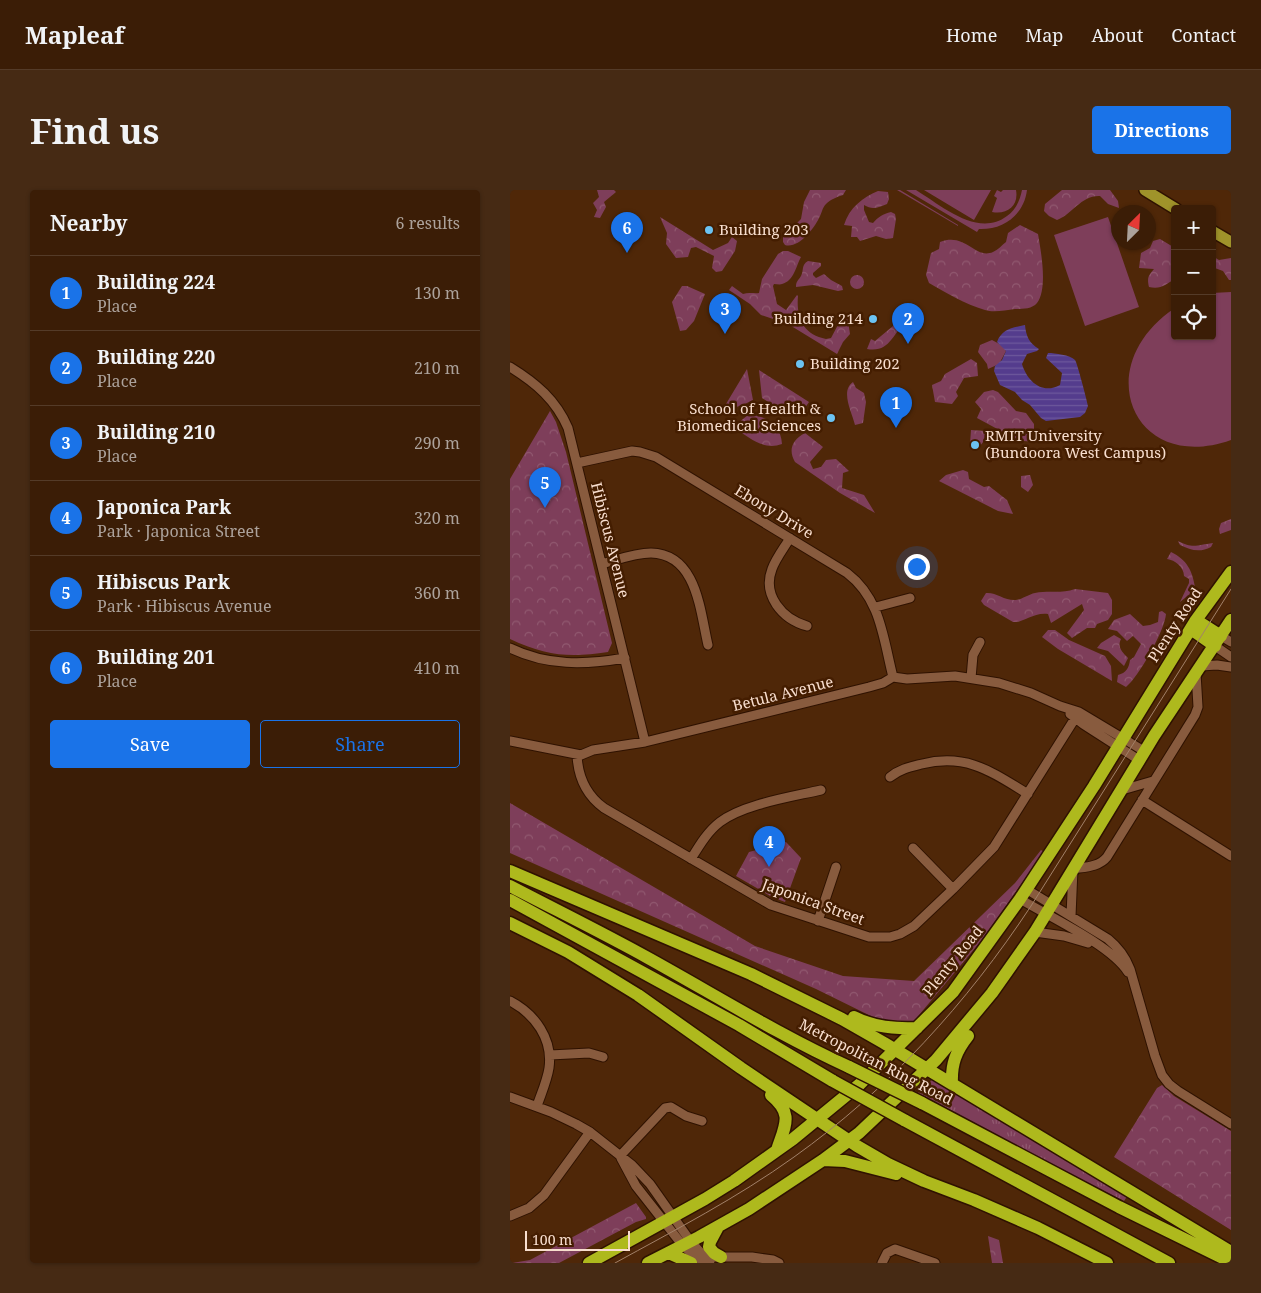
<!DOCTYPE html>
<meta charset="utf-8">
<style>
body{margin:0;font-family:"Noto Serif",serif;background:#462a14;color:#f1f3f6}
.controls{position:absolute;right:15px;top:15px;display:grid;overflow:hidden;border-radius:5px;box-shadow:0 1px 4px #0004}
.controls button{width:45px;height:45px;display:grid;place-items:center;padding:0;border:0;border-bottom:1px solid #543b28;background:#3b1d06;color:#f1f3f6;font:25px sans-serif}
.compass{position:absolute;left:601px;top:15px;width:45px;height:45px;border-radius:50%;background:#3b1d06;box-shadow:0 1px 4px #0004;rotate:24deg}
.scale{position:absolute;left:15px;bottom:12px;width:105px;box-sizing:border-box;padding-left:5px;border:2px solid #f8dece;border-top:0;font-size:14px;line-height:18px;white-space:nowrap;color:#f8dece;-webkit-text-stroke:4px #441d00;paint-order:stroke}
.you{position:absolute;left:406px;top:376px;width:18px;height:18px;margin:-12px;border:4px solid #fff;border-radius:50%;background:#1a73e8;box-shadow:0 0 0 8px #1a73e833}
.badge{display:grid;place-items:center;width:32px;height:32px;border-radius:50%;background:#1a73e8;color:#fff;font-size:16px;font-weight:700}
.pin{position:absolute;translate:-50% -41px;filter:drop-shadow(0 1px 2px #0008)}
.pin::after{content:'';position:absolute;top:26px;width:18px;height:15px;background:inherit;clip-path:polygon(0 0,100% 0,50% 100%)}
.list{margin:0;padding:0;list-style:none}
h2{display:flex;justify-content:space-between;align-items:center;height:65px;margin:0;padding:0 20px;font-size:21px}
h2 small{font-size:16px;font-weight:400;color:#aca29b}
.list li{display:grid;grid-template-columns:32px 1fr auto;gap:15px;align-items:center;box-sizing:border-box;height:75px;padding:0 20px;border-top:1px solid #543b28}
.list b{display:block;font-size:19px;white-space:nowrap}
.list p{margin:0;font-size:16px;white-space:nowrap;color:#aca29b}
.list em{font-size:16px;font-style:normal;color:#aca29b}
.actions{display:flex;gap:10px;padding:15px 20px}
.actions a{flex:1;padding:11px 0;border:1px solid #1a73e8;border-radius:5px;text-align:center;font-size:18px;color:#1a73e8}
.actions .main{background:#1a73e8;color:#fff}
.icon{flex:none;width:28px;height:28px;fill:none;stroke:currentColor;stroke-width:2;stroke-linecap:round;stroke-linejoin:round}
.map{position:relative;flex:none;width:721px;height:1073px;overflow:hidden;border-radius:5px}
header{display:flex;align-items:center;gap:30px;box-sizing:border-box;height:70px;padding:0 25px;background:#3b1d06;border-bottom:1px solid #543b28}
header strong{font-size:24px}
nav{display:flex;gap:28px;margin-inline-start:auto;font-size:18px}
.intro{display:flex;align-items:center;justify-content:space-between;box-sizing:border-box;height:120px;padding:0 30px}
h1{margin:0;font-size:35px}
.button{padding:12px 22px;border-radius:5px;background:#1a73e8;color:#fff;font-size:18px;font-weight:700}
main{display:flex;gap:30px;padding:0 30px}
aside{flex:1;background:#3b1d06;border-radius:5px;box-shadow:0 1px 4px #0004}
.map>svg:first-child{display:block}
.grass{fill:url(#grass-tufts)}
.forest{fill:url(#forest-crowns)}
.pitch{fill:#7e3e5a}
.water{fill:url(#water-rules)}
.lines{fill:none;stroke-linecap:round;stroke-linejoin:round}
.minor-casing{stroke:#2f1200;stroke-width:11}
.major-casing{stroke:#2f1200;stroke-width:14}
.highway-casing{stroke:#2f1200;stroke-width:15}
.minor{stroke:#885b3e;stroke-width:9}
.major{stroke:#9f932a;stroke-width:11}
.highway{stroke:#aeb91d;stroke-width:12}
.tram{stroke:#a28169;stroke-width:1}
.highway-bridge-casing{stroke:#2f1200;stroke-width:15;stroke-linecap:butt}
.highway-bridge{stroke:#aeb91d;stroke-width:12}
.poi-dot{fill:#6bc3f2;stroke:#441d00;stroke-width:2}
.labels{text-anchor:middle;stroke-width:5;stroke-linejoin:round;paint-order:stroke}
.poi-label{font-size:15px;fill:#f8dece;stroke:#441d00;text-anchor:start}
.street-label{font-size:15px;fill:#f8dece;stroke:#441d00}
</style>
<header>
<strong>Mapleaf</strong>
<nav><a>Home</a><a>Map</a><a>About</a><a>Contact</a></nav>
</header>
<div class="intro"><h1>Find us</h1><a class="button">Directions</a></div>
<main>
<aside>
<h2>Nearby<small>6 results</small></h2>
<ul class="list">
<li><span class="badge">1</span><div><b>Building 224</b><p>Place</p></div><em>130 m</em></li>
<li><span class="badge">2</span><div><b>Building 220</b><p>Place</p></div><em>210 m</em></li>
<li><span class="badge">3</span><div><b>Building 210</b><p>Place</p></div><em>290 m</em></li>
<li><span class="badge">4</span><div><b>Japonica Park</b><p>Park · Japonica Street</p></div><em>320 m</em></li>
<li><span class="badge">5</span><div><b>Hibiscus Park</b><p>Park · Hibiscus Avenue</p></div><em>360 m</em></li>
<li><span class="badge">6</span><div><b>Building 201</b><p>Place</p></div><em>410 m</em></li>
</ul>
<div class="actions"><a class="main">Save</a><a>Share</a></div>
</aside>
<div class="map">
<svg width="721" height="1073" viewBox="0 0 721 1073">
<defs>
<pattern id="grass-tufts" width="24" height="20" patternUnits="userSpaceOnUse" patternTransform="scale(1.25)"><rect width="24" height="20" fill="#7e3e5a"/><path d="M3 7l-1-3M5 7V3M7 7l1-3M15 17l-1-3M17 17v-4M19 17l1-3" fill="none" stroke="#915970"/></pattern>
<pattern id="forest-crowns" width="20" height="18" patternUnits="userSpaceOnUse" patternTransform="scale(1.25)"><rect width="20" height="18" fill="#7e3e5a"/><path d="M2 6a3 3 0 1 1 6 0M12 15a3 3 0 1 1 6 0" fill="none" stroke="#915970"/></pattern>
<pattern id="water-rules" width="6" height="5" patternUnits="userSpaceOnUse" patternTransform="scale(1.25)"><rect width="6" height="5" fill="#543c8d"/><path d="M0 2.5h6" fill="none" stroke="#6d589c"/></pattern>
</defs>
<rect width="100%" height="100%" fill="#4f2708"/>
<path class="grass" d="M424,888L618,1005L614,1011L543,976L408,903Z"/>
<path class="forest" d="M87,0H104L106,2L94,12L96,17L90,28L84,27L87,20L83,13L89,7Z
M300,0H336L333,5C327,7 321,9 316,14C312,18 312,23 309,28C304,39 288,59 275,55L273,52V47L291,29L294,12Z
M552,0H600L608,11L609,18L598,14L590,6C571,5 563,24 547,30L539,26L534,21L535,14Z
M368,1L378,2L379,9L377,14C368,18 362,20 354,15V20L359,32L363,33C368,27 373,24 381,22L385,24L386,29L383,48L376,49L366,46L350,51L347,47H341L342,36L334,35C339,18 353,7 368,1Z
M150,27L203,60L218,53L222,47L227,51L225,61L212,81L206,82L202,78L204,66L186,57L181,58L178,67L166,68L156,54L157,43Z
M510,35L528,44C531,62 538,98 527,113C522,119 513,119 505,119C495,120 484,123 475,120C455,114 436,103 419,93L416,85L421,63L429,59L430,52C456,42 465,70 483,62C488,60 492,55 496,52L498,43Z
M650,49L665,58V89C656,94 651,100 639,97C637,88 638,86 644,79L629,78L631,63L640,58L643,51Z
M702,58L705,62L704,67L709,70L721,68V90H719L713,81L702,77Z
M273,61H278L291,67C286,76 284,91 272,94C270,95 267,94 264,94L263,96L267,114L276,120L287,105L288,106C286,127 293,145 316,149L321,148L329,133L335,129V124H337L340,144L333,152L327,164L278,134L251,125L240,114L219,100L222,96L233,104C239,102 245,104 249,103L252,89L268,64Z
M298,71L311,73V76L303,83V85L306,88L314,84L321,90L332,96L333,100L328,101L303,95L286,97C286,91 288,91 291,86C294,80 291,75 298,71Z
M340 92a7 7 0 1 1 14 0a7 7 0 1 1-14 0Z
M172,96H177L195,104L184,131L176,140L170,141L162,112Z
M393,116H397L408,120L409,122C405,126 400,128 396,132C382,144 380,163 357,159L361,149L365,151L383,136L384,123Z
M482,150L493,156L496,161L489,174L478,179L477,174L468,162L470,155Z
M461,169L467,173L468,186L454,188L446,202L448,206L442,214L425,212L422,195L431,191L435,184Z
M237,179L243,210C232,216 221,218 210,224Z
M249,180L299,212L290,225L276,223L252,208Z
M343,192L346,198L354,203L356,212L353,233L345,235C342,222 330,201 343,192Z
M483,200L488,202L506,221L516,223L524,234V250C512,254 509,247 498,251L491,241L467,228L471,219L465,212L474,202Z
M40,221L46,232L56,262L102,453L98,462C60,468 36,466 0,449V289Z
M238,225C256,225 271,235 272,254C253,261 239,247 223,237Z
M461,240L475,241C475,251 473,255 464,259L460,254Z
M295,243L313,257L300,272L303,279L311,277L316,270L326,269L339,281L333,283L332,298L354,305L365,323L330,303L285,272C278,260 282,250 295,243Z
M453,280L458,282L459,289L474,297L479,296L497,310L503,324L488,321L429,291L436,285Z
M520,285L523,295L518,302L511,297V286Z
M721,329V340L710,344L709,339L711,333Z
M668,351C683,359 687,355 703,353L701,357C690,363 680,360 670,355Z
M661,362C677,370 682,380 685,397L681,403L670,412L679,393V389L674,386C674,377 665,370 657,369Z
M565,399L598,403L602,410V424L598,430L587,434L585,438H577L562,448L557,443L574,420L572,414L541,433L538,424C523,422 514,433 503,432L474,415L471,411L476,403C486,402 495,411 506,410C513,409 519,404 525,403C539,400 552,404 565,399Z
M652,421L656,424C655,440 628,488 616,497L607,492L608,485C616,483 619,478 620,470L624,467L631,454L623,446L617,451L607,441L598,439L604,430L620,424L633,436L640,435L648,432L649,422Z
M538,440H545L559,450L595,466L601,476L602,491L548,459L532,447Z
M604,445L611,449C607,457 612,462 618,468L614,476L598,461L587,458L591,453Z
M0,613L245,756L333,786L404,791L505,693L531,660L534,662L471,751L404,831L373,832L306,799L0,663Z
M276,652L291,668L275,712L262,707L226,686L239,662Z
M652,895L664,906L721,941V1040L604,967L647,898Z
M126,1013L136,1027V1029L126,1032L49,1073H2L20,1070Z
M478,1046L489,1050L493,1073H482Z"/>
<path class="pitch" d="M387,0H390L448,35V36Z
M396,0H406C432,16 468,48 497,26C506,20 510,10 512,0H517C514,25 493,40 469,39L467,42Z
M414,0H481L464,30Z
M487,0L491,2L493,0H506C509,16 497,25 482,22L487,8L484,6Z
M598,27L629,117L575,136L544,45Z
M721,102V250C623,285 578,176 665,118V146H702V103Z"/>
<path class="water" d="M515,135C516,146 519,153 529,159L527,161L517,164L512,174C517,191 532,205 550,195L552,183L536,168L538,163C545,163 560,165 565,170C567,172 577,211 578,216L575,223L570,227L536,231L531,228L520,215L512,210L505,202L490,195L484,181L485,176L492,170L496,161L487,152C492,139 502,138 515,135Z"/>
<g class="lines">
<defs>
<path id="minor" d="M0,177C26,193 46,210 58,238L135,552
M67,273L122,261L130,262L146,267L337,383C371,409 373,448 383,487
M280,348C274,358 266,368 262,379C252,405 272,429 297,436
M92,374C107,370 124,363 141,363C187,364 190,421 198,455
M366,417L400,408
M711,446L721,452
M705,456L721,467
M0,458C37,476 75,475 115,468
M691,476L707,475L721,477
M461,488L463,465L470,452
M560,524L573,534L629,570
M0,551L71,565L83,560L135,552L359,497L373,493L383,487L397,489L445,486L489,493L521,503L550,516L569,522L634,561
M67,565C68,587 76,605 94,618L261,715L359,747H380L390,744L404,736L443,699L484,657L569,522
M380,587C390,579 400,577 412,574C457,563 482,582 518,604
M612,600L643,591
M632,610L721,666
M403,658L443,699
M181,669C189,656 197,642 210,632C234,614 281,607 311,600
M516,699L598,749C609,758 615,766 620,779L645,866L652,885L659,894L668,901L721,934
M510,709C538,726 601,755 618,782
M561,726L563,679C575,677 589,677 597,667L685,525L688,517L686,483
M308,731L326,677
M525,742L554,746L578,753
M0,811C25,824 43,849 39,878C37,891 31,904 27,916
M40,865L79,863L93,867
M0,907L41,922L66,934L80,942L122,975L140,994L181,1052L192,1064L205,1067H242L263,1070L269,1073
M110,966L155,918L161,917L176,926L192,931
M111,968L126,996L170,1052L186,1068L200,1071
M0,1026L19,1018L34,1005L80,942
M372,1073L377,1063L385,1059L425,1073"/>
<path id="major" d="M635,0L666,19
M702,41L721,52"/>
<path id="highway" d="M686,430L711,446
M681,439L705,456
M0,681L241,784L332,829L374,853L721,1062
M0,696C46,720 93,743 138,768C205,805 269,845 339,877
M0,710L229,835L323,891
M0,733L58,762L128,805L231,878L347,956L378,974L414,991L464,1010L528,1038L597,1073
M344,827C363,837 385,839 407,838
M442,894C441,874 446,861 458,846
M261,905C284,924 275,935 267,960
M412,913L609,1017L721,1072
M394,930L659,1073
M313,970L335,971L386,984
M208,1037L200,1052L199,1057L204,1063L211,1067
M156,1064H161L181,1073
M79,1073L195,1009L224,991L283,949L350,894L443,802L510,709L584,596L686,430L721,382
M138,1073L189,1047L239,1019L313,970L349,943L426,870L482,803L525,742L644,546L721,430"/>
</defs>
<use href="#minor" class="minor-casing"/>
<use href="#major" class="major-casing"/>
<use href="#highway" class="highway-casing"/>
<use href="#minor" class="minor"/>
<use href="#major" class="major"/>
<use href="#highway" class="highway"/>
<path class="tram" d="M105,1073C165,1040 227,1008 284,967C378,900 457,813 521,716L721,399"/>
<defs>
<path id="highway-bridge" d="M339,877L412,913
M323,891L394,930"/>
</defs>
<use href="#highway-bridge" class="highway-bridge-casing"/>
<use href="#highway-bridge" class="highway-bridge"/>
</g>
<g class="poi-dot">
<circle cx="199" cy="40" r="5"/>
<circle cx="363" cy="129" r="5"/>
<circle cx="290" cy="174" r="5"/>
<circle cx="321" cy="228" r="5"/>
<circle cx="465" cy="255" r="5"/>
</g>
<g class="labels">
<g class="poi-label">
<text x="209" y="45">Building 203</text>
<text x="353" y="134" text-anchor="end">Building 214</text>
<text x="300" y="179">Building 202</text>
<text x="311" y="224" text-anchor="end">School of Health &amp;<tspan x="311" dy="17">Biomedical Sciences</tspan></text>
<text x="475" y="251">RMIT University<tspan x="475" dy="17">(Bundoora West Campus)</tspan></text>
</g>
<g class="street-label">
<text transform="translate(264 322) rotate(31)" y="5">Ebony Drive</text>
<text transform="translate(100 350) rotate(76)" y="5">Hibiscus Avenue</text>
<text transform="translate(665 435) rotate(-57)" y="5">Plenty Road</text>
<text transform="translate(273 504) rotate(-14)" y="5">Betula Avenue</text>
<text transform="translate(303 712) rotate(20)" y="5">Japonica Street</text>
<text transform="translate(443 771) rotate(-51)" y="5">Plenty Road</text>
<text transform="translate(366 872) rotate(27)" y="5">Metropolitan Ring Road</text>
</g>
</g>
</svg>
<div class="controls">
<button>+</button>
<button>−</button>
<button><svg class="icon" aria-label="locate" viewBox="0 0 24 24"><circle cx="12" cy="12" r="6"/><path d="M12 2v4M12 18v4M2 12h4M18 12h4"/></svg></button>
</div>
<svg class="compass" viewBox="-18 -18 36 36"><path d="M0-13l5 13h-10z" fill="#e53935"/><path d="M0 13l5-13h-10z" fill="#aca29b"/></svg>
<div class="scale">100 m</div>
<div class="you"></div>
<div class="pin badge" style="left:386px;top:238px">1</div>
<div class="pin badge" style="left:398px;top:154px">2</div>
<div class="pin badge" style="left:215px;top:144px">3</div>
<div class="pin badge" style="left:259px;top:677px">4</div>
<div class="pin badge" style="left:35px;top:318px">5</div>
<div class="pin badge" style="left:117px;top:63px">6</div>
</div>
</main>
